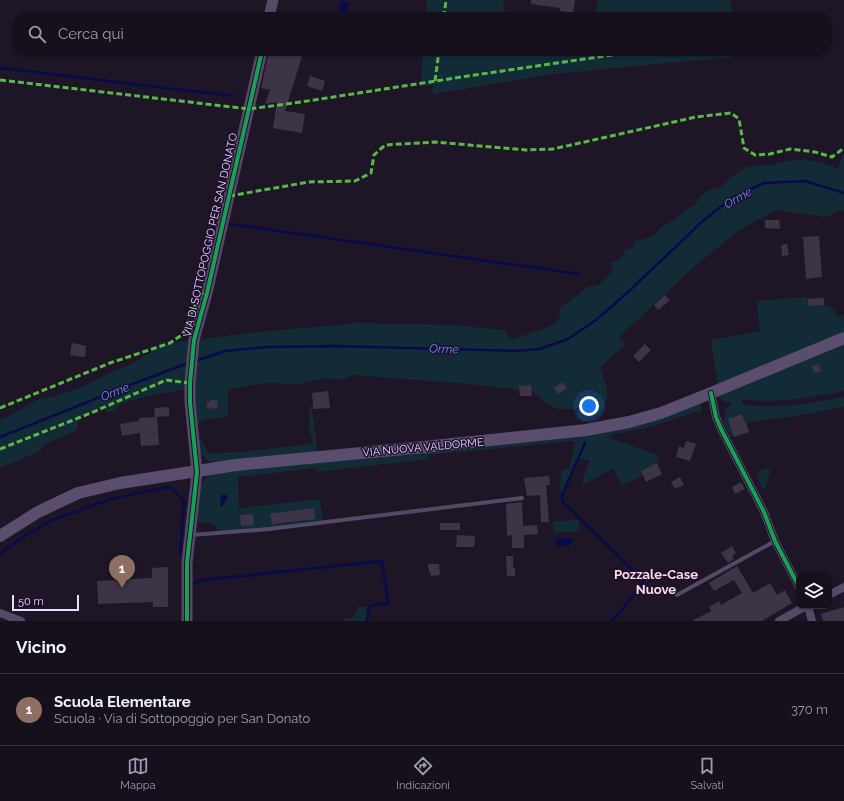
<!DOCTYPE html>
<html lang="it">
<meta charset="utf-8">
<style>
body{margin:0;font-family:Raleway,sans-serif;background:#1f1925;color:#f1f3f6}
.controls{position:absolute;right:12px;bottom:12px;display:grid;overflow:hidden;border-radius:8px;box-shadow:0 1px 3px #0004}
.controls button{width:36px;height:36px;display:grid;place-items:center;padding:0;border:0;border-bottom:1px solid #35303b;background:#16101c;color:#f1f3f6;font:20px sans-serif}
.scale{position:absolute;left:12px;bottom:10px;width:67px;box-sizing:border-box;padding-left:4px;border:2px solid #eadbff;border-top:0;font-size:11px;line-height:14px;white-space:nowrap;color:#eadbff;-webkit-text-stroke:3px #1d0f2d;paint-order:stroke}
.you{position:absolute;left:589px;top:406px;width:14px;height:14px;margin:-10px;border:3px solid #fff;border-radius:50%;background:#1a73e8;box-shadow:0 0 0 6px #1a73e833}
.badge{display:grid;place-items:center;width:26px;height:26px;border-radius:50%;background:#a396b3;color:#fff;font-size:13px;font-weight:700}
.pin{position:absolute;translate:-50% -33px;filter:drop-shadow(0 1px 2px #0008)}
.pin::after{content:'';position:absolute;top:21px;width:14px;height:12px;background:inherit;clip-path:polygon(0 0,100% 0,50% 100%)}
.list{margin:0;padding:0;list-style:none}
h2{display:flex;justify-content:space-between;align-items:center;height:52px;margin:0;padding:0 16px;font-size:17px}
h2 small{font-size:13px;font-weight:400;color:#9e9da3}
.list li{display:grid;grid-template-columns:26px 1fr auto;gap:12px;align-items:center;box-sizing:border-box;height:72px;padding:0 16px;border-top:1px solid #35303b}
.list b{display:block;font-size:15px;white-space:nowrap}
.list p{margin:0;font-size:13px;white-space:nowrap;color:#9e9da3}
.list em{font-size:13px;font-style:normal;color:#9e9da3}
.icon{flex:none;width:22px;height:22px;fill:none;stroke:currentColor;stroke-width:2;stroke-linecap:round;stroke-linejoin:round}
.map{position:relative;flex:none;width:844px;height:621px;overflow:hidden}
.search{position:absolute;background:#16101c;box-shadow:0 1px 3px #0004;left:12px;right:12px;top:12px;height:44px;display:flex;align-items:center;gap:10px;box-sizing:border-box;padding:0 14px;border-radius:16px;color:#9e9da3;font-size:15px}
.sheet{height:124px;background:#16101c}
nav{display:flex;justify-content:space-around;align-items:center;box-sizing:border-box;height:56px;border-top:1px solid #35303b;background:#16101c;font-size:11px;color:#9e9da3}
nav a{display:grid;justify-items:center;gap:2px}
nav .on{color:#a396b3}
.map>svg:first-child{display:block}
.green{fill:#132b36;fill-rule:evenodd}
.water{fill:#070b4c}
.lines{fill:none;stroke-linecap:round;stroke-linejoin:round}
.stream{stroke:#070b4c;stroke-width:2.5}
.building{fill:#3d3447}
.service{stroke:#544a67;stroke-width:4}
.minor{stroke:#544a67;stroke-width:8}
.tertiary{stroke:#544a67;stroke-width:11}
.secondary{stroke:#5a4d6d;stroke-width:12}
.quiet{stroke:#58b947;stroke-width:3;stroke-dasharray:6 3;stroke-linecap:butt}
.cycleway-casing{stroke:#1d0f2d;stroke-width:6}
.cycleway{stroke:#1a9f57;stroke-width:4}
.labels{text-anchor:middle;stroke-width:3;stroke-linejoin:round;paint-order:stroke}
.street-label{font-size:11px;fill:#eadbff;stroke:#1d0f2d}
.water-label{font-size:12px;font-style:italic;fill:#698dff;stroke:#1d0f2d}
.quarter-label{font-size:13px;font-weight:bold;fill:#ffdde8;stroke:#1d0f2d}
</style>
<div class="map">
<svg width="844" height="621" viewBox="0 0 844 621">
<rect width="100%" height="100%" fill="#1e1626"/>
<path class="green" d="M427,0H504C503,5 505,13 509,17H426Z
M597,0H731V17H596Z
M423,51H731L733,57L553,74L433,94V85L421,87Z
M842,155L844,156V211L840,210L826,217L777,210L753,222L737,232L695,266L619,337L625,345L600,367L607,388V399L600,415L591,420L582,422L577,417L579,408C553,412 550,406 531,390H520L470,384L353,375L339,380L326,378L301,384L263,383L228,390V417L203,420L198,424L195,416V380L190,390H182L153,395L122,403L113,412L106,411L105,407L80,417L76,431L45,444L40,451L0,468V420L8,417L36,400L55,396L84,386L99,378L137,361L158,347L170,343L249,333L359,323L452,325L504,330L511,340L554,325L560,317L559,309L588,287L600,284L613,270L611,262L620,260L625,250L633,248L635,242L654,236L659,229L675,219L686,210L695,205L701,195L712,189L721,188C731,176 743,166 759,165C763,164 768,166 772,165C779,164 786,161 793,160C808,159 824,162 838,169ZM210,400H217L218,408L208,409L207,402Z
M806,297L808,299V306L824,305L835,310L836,316L844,315V391L799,399L769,401L742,400V404C773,410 813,403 844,397V407L789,417L748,422L747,427L742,414L729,419L734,437C724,429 722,422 726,409L730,407L731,403L726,402L711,393L718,390L711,340L760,331L757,301Z
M701,397V413L695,412L672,420L641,429L614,434L607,437L660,456C652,472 637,478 622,486L613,468L583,485V478L590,460L578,459L562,495L560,485L562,470L569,469L573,452L574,441L428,455V459L317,472L316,468L238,477L239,508L320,499L323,522L220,533L213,524L199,522L191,525C194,511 195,486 207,477C215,472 227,469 236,465L586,430Z
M307,404L312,409L317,447V452L216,462L208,461L198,450L197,441L201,440L208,452L212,453L241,452L310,444L313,441L309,429L310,417Z
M767,468L770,470C770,477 766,482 766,489H762L757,475L761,470Z
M578,519L579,531L554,533L553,522Z
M369,606L367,621H344V619L353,618L354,614L359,607Z"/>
<path class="water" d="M341,1L349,3L344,17L337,16Z
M224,494L228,497L222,507L220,505L221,496Z
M570,538L573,540L570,546H556V541L557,539Z"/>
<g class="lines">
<path class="stream" d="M0,68L233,96
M229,224L579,274
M196,361L225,351L267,347L336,346L517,351L540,349L568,339L596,320L627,293L704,220L732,198L764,183L805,181L844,193
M0,437L135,383L189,363
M585,443L562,495V501L565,504L644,581L639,589L612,621
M0,554L17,541L50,521L108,500L142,492L171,487L184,501L180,554
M194,583L203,580L382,561L388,603L369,606L367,621"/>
</g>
<path class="building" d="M531,0H575L573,13L560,11V8L531,4Z
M269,51H296L303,53L285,111L305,114L302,133L273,128L277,102L265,104L270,90L261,88Z
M310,76L325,81L322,91L307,86Z
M765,220H779L780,229L765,228Z
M819,236L822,277L806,279L803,237Z
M787,244L789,255L782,256L781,245Z
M665,295L670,300L658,310L654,305Z
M824,298V305L808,306V299Z
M72,343L86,346L85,357L70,355Z
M645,344L651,350L639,362L633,356Z
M819,364L821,371L814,373L812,366Z
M563,382L567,388L558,394L554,388Z
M531,385L532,396H520L519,386Z
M328,391L330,408L313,409L312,393Z
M210,400H217L218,408L207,409V402L210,401Z
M169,407V416L157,417L159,445L141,446L140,433L122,436L120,424L139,421V418L155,417L154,408Z
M742,414L749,432L734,437L728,419Z
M686,441L696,444L690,461L676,457L679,446L684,448Z
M657,463L662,474L646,482L641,471Z
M549,476L550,485H546L549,522H541L540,495L527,496L524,478Z
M680,477L684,485L675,489L671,482Z
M741,482L745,489L735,494L732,487Z
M522,502L523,526L537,525L538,534L524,535V548H512V535L507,536L506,504Z
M314,508L315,519L272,524L270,514L274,513Z
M253,514L254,525L241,526L240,515Z
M440,523H460V530H440Z
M457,535L475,536L474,547H456Z
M732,546L736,553L732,556L734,559L728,563L721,553Z
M506,556H513V568H515V576H507Z
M428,564H439L440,575L431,576L430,572H429Z
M737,566L753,593L770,583L777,595L785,590L792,603L762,621H692L711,611L709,607L719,601L721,605L742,593L734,580L714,591L709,583Z
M168,567V607H153V602L98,604L97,581L152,578V568Z
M844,607V621H823L821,614Z"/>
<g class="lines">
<path class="service" d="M191,535L269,529L522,498
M677,595L775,541"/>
<path class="minor" d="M711,393L716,417L721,429L764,512L775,541L799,587
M829,595L844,587
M808,606L812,621
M0,613L21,621
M779,621L806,606"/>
<path class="tertiary" d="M269,17L273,0
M187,621V563L197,472L190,402V383L194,340L207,293L262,51"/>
<path class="secondary" d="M0,536L38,512L78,493L120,483L236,465L424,447L586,430L629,422L661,413L711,393L844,338"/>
<path class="quiet" d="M444,17L446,0
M0,80L249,109L301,102L468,76L639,51
M435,81L439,51
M229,196L309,182L355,181L371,173L374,155L385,145L435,142L526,150L553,149L696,117L731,113L739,119L744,148L755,155L770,154L790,149L815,152L832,157L844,148
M0,408L110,363L170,343L183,334L199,296L207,293
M0,449L91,413L166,380L190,383"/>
<defs>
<path id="cycleway" d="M711,393L716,417L721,429L764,512L775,541L799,587
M187,621V563L197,472L190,402V383L194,340L207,293L262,51"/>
</defs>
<use href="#cycleway" class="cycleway-casing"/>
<use href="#cycleway" class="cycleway"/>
</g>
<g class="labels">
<g class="street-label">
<text transform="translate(210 235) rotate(-77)" y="4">VIA DI SOTTOPOGGIO PER SAN DONATO</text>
<text transform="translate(423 447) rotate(-5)" y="4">VIA NUOVA VALDORME</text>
</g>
<g class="water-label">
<text transform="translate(738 198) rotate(-30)" y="4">Orme</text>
<text transform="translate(444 349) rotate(2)" y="4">Orme</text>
<text transform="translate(115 392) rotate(-22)" y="4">Orme</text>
</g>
<g class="quarter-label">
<text x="656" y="579">Pozzale-Case<tspan x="656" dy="15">Nuove</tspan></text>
</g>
</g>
</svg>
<div class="controls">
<button><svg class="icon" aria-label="layers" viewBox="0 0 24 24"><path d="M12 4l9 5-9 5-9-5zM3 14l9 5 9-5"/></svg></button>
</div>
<div class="scale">50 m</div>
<div class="you"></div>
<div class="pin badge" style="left:122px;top:588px;background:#8d6e63">1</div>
<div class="search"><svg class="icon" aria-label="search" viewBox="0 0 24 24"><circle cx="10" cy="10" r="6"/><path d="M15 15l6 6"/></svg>Cerca qui</div>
</div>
<section class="sheet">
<h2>Vicino<small></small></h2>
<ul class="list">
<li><span class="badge" style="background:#8d6e63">1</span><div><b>Scuola Elementare</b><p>Scuola · Via di Sottopoggio per San Donato</p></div><em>370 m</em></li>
</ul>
</section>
<nav>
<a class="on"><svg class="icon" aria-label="map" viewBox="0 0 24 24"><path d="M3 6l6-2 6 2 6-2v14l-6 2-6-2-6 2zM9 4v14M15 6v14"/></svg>Mappa</a>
<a><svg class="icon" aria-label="directions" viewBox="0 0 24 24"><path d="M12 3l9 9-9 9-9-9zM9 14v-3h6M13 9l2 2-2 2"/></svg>Indicazioni</a>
<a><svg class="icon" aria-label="saved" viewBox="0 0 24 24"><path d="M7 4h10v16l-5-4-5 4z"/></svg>Salvati</a>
</nav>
